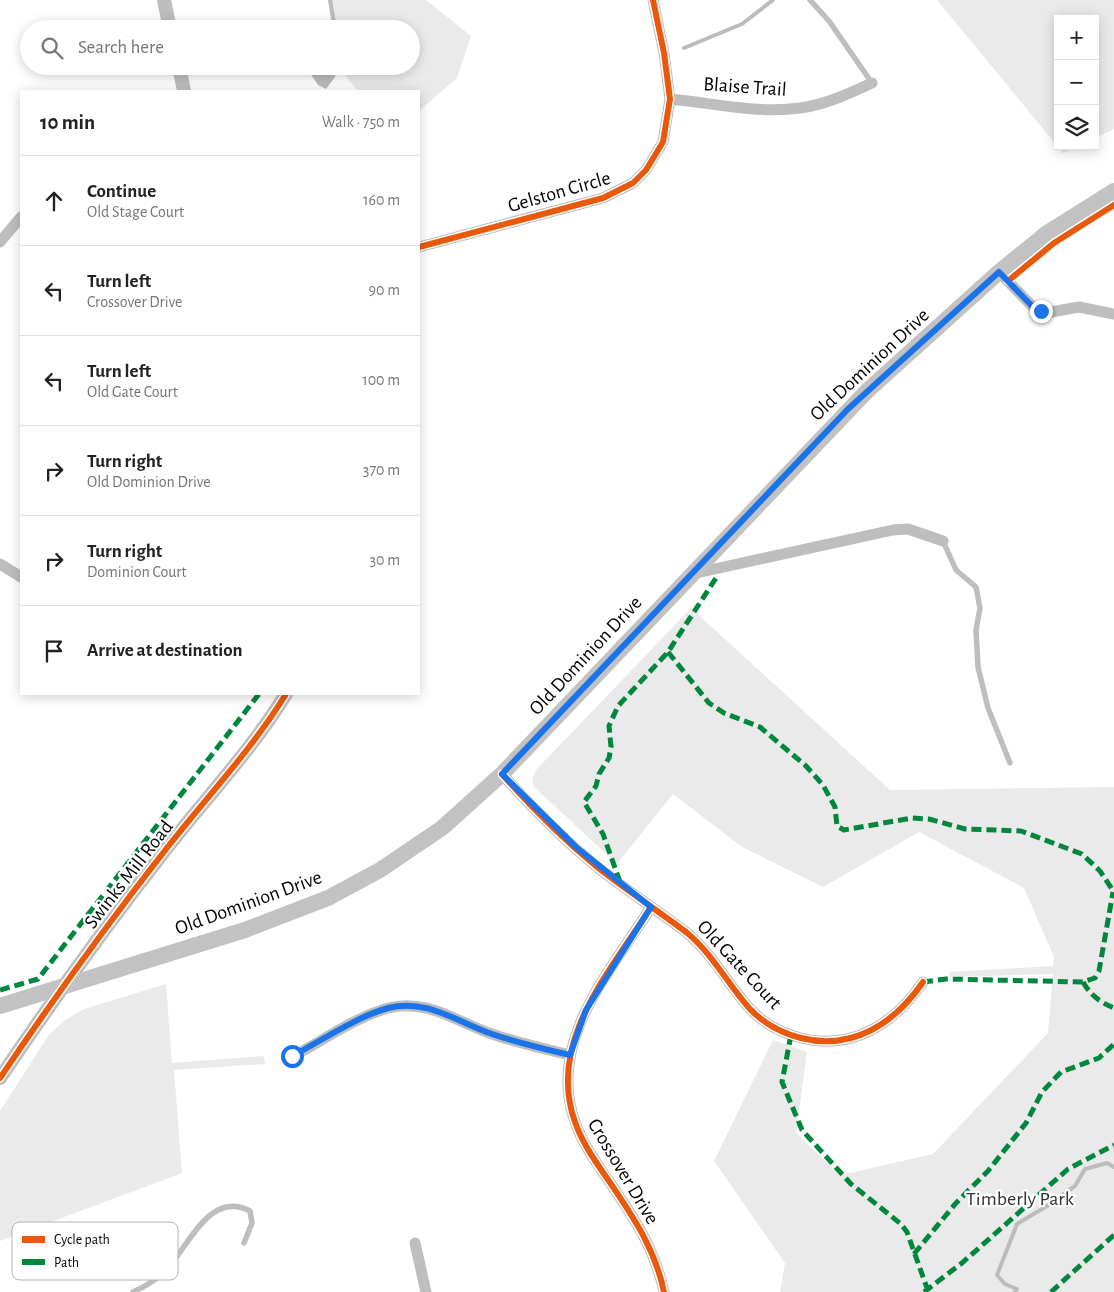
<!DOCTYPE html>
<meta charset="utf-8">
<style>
body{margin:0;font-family:"Alegreya Sans",sans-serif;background:#f2f2f2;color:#222}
.controls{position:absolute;right:15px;top:15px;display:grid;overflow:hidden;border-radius:0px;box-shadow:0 2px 12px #0003}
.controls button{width:45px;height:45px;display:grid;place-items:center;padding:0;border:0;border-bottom:1px solid #e0e0e0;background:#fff;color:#222;font:25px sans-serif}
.stop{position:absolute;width:15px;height:15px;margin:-11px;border:4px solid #1a73e8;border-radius:50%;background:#fff}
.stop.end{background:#1a73e8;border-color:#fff;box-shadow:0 1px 5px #0008}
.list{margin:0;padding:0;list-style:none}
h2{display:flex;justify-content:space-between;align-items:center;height:65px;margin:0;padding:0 20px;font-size:21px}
h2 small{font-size:16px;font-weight:400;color:#767676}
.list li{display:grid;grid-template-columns:32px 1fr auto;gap:15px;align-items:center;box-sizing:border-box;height:90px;padding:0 20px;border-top:1px solid #e0e0e0}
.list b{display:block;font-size:19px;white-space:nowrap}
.list p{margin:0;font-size:16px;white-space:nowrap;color:#767676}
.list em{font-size:16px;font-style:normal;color:#767676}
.icon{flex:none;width:28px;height:28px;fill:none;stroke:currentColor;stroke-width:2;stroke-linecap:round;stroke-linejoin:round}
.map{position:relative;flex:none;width:1114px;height:1292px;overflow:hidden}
.search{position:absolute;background:#fff;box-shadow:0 2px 12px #0003;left:20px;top:20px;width:400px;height:55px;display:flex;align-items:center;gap:12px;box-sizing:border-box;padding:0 18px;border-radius:28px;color:#767676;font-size:19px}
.panel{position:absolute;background:#fff;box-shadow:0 2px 12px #0003;left:20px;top:90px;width:400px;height:605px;border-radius:0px}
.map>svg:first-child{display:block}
.green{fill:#eaeaea}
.water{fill:#bcbcbc}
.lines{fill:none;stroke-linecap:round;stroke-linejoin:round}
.stream{stroke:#bcbcbc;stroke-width:4}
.service{stroke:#bebebe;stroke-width:5.5}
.minor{stroke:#bebebe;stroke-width:11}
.tertiary{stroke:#bebebe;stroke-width:14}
.secondary{stroke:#c2c2c2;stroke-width:16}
.quiet{stroke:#00873e;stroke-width:5;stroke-dasharray:10 5;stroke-linecap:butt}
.cycleway-casing{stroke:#fff;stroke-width:9}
.cycleway{stroke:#e8590c;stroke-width:6}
.route{stroke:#1a73e8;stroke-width:6}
.labels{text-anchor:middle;stroke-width:4.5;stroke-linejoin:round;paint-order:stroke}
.street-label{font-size:20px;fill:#000;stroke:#fff}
.park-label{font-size:20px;fill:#303030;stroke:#fff}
.key{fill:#fff;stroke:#b2b2b2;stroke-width:1}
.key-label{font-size:14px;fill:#000}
</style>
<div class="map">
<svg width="1114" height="1292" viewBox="0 0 1114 1292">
<rect width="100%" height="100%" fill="#fff"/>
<path class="green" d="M328,0H426L471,36L457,78L419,111V91H358L338,66H411V29H332Z
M937,0H1114V129L1095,138V19H1058V146H1078L1063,153Z
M691,608L890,790L1114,787V1292H780L785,1263L714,1161L773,1040L807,1052L796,1133L841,1175L933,1154L1048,1033L1053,974L950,977L949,972L1053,966L1054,957L1024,888L919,832L823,887L742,847L673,794L617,864L535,788L532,780L536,770Z
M166,984L172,1063L264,1056L265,1064L174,1070L182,1173L0,1241V1111L48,1036L65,1020L84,1009Z"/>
<path class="water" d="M311,66H337L335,77L326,89L318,85L310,73Z"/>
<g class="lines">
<path class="stream" d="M330,0L335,28
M684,48L742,24L773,0
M1015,1292L1017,1289L1005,1284L997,1275L1017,1224L1047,1206L1075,1186L1085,1169L1107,1163L1114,1167"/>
<path class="service" d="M810,0L829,21L872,83
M943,541L956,570L976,587L980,608L976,630L978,667L988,708L1010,763
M133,1292C146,1286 159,1279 168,1268C189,1245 210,1190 250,1211L252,1223L244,1243"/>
<path class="minor" d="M670,99C713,103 756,114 800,108C825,105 850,93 872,83
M0,242L21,217
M419,247L603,198L633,183L646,170L663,142L670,99L664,53L653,0
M999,272L1032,306L1041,311L1051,312L1079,307L1114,314
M0,564L21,577
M692,574L893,530L908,529L943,541
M502,774C531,807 563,839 597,867C626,890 657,910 686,932C712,953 727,983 749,1008C763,1023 781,1033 801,1038C853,1051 895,1023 923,982
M651,907C611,971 546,1041 575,1122C583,1145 598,1165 611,1184C635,1220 655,1249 664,1292
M292,1057C322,1041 356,1017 388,1008C427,998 457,1022 492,1034C518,1043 544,1049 570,1055
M415,1243L426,1292"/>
<path class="tertiary" d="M164,0L170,29
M179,66L184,91
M0,1078C52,1001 106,926 163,853C204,800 251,751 286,694"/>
<path class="secondary" d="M0,1006L245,930L328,898L380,870L442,828L502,774L867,391L999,272L1047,233L1114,191"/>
<path class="quiet" d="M668,652L709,703L724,713L760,727L806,766L823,785L835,807L837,826L844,830L912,818L929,819L965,829L1021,831L1082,854L1100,871L1114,892
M620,882L603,834L584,802L596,786L599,774L609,758L611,747L609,726L618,706L668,652L716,578
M923,982L946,979L1083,982L1095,978L1099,971L1113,892
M1083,982C1091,996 1100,1002 1114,1008
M0,990L38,979L259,694
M791,1035L782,1082L802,1130L851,1184L901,1224L907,1232L927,1288
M914,1254L956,1203L988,1171L1026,1123L1042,1092L1061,1072L1099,1058L1114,1044
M924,1292L962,1263L1068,1169L1114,1145
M1051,1292L1114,1235"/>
<defs>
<path id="cycleway" d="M419,247L603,198L633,183L646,170L663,142L670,99L664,53L653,0
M1008,281L1054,243L1114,205
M502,774C531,807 563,839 597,867C626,890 657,910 686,932C712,953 727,983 749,1008C763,1023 781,1033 801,1038C853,1051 895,1023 923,982
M651,907C611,971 546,1041 575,1122C583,1145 598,1165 611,1184C635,1220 655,1249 664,1292
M0,1078C52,1001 106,926 163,853C204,800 251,751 286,694"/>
</defs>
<use href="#cycleway" class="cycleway-casing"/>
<use href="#cycleway" class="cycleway"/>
</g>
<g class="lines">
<path class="route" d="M292,1056C321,1041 356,1017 388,1008C427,998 457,1022 492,1034C518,1043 544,1049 570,1055L586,1010L651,907L576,847L502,774L848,409L999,272L1032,306L1041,311"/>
</g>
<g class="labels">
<g class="street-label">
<text transform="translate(745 86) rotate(4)" y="7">Blaise Trail</text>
<text transform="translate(559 191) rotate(-16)" y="7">Gelston Circle</text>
<text transform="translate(869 364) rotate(-43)" y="7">Old Dominion Drive</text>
<text transform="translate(585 655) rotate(-47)" y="7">Old Dominion Drive</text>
<text transform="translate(128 874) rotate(-52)" y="7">Swinks Mill Road</text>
<text transform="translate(248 902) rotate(-20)" y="7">Old Dominion Drive</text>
<text transform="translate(740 964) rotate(47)" y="7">Old Gate Court</text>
<text transform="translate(624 1171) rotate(59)" y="7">Crossover Drive</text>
</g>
<g class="park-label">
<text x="1020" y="1205">Timberly Park</text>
</g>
</g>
<rect x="12" y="1222" width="166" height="58" rx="8" class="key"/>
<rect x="22" y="1236" width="23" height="7" fill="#e8590c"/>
<rect x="22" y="1259" width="23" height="6" fill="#00873e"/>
<g class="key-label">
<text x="54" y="1244">Cycle path</text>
<text x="54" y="1267">Path</text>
</g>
</svg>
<div class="controls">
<button>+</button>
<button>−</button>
<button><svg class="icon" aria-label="layers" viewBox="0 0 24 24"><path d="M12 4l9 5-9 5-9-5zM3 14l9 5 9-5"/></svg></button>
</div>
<div class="stop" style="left:292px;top:1056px"></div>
<div class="stop end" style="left:1041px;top:311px"></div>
<div class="search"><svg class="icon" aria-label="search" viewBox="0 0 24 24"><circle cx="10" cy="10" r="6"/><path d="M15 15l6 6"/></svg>Search here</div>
<section class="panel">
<h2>10 min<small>Walk · 750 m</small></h2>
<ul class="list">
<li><svg class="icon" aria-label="ahead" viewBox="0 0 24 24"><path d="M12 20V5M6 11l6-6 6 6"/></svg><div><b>Continue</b><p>Old Stage Court</p></div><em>160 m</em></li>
<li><svg class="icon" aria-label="left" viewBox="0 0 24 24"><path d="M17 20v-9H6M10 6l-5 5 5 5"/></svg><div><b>Turn left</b><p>Crossover Drive</p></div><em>90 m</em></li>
<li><svg class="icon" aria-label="left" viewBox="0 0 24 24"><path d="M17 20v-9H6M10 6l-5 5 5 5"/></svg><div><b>Turn left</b><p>Old Gate Court</p></div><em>100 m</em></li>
<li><svg class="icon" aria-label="right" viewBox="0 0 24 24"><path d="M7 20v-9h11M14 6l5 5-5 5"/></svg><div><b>Turn right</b><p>Old Dominion Drive</p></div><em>370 m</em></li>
<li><svg class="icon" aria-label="right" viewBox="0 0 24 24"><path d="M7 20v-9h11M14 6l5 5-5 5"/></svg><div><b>Turn right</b><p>Dominion Court</p></div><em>30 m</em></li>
<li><svg class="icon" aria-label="arrive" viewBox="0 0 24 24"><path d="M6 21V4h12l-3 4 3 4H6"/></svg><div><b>Arrive at destination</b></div></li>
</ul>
</section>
</div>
